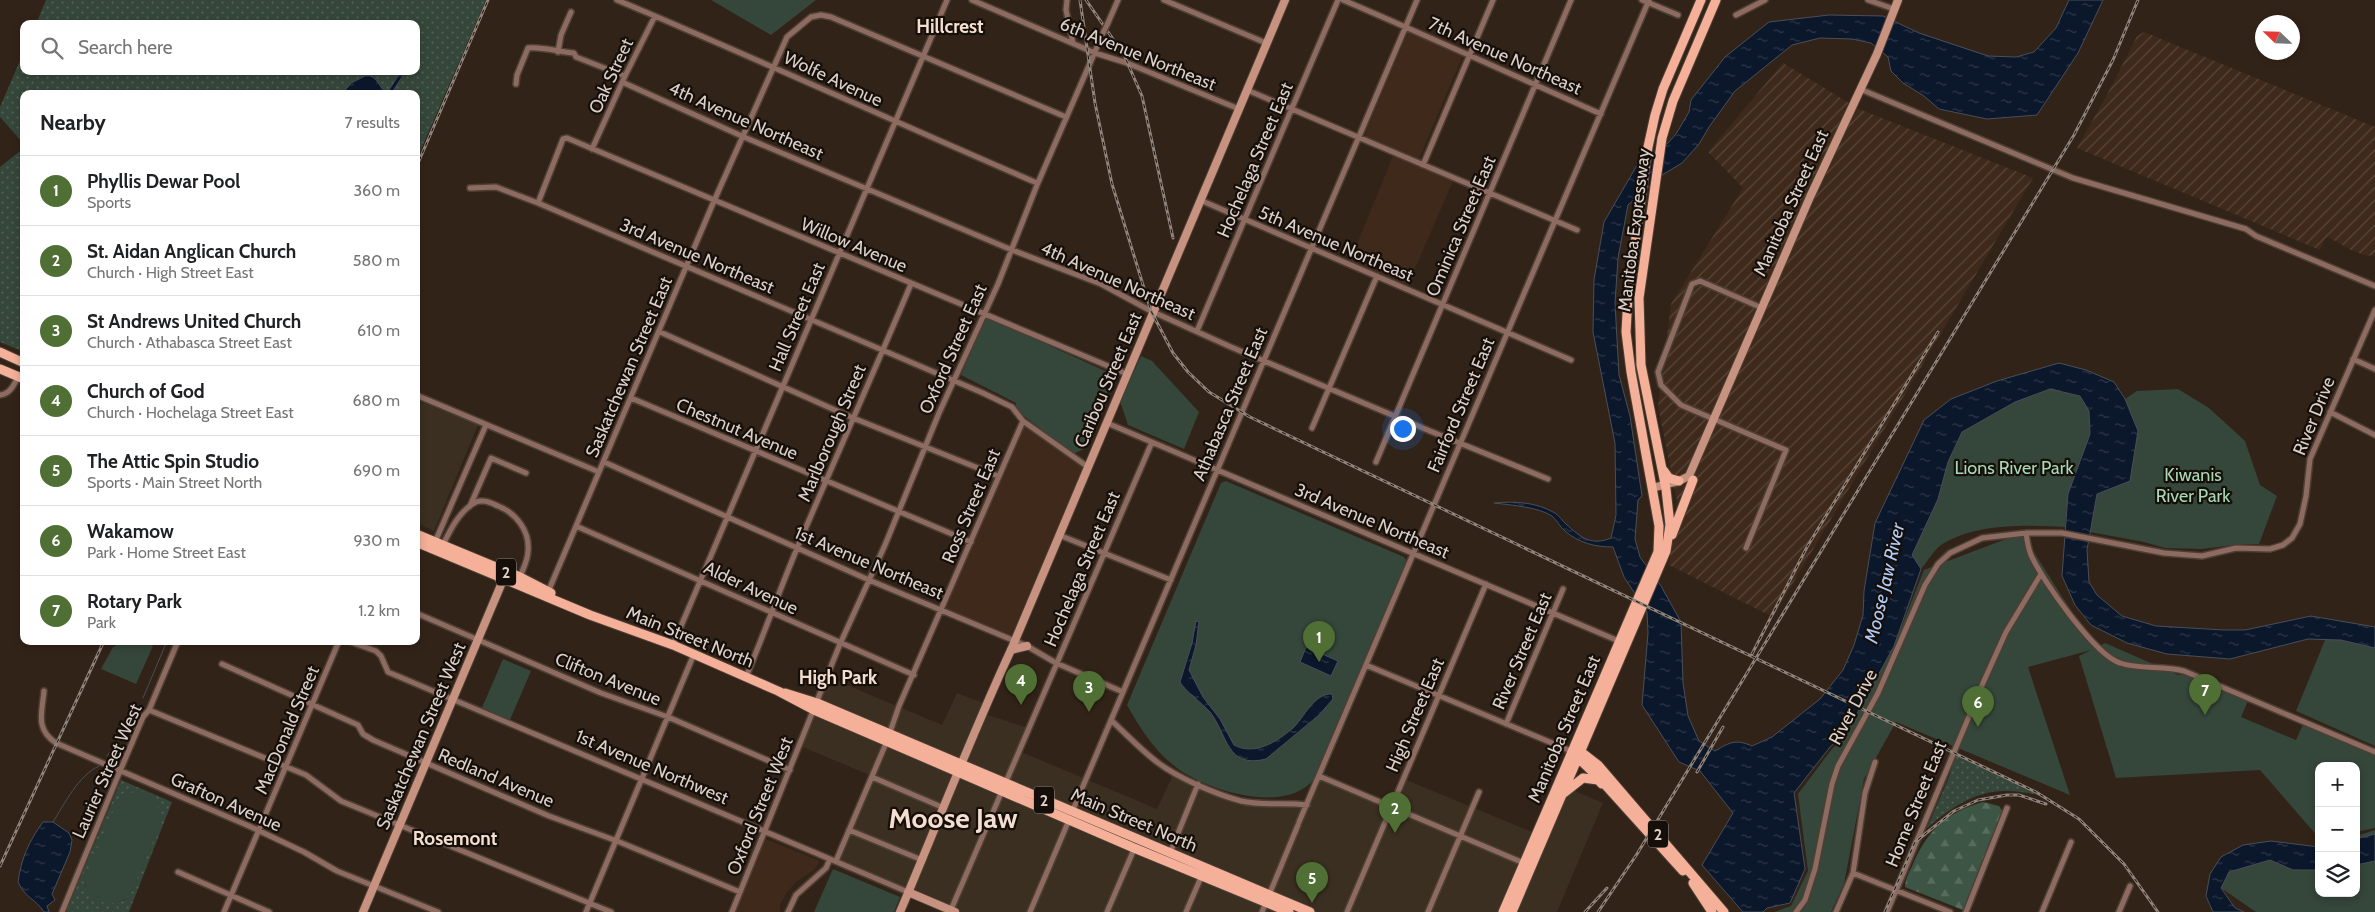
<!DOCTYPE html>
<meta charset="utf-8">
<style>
body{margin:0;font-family:Cabin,sans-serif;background:#f6f6f6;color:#202124}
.controls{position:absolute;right:15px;bottom:15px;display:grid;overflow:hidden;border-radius:10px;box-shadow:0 2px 8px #0003}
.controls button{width:45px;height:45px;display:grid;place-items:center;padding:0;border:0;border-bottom:1px solid #e0e0e0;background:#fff;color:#202124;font:25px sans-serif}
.compass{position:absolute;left:2255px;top:15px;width:45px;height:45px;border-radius:50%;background:#fff;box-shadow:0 2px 8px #0003;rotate:293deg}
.you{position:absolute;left:1402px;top:428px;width:18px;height:18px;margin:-12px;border:4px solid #fff;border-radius:50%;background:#1a73e8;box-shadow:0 0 0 8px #1a73e833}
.badge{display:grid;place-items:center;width:32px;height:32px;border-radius:50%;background:#4f6f34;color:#fff;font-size:16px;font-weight:700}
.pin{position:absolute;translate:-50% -41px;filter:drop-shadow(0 1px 2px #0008)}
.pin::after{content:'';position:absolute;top:26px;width:18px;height:15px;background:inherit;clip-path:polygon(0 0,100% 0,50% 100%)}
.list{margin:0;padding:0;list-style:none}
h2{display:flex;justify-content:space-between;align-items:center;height:65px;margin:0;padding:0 20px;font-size:21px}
h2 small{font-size:16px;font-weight:400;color:#757577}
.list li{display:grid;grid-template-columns:32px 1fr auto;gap:15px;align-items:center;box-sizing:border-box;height:70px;padding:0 20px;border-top:1px solid #e0e0e0}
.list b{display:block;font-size:19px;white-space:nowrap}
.list p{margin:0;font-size:16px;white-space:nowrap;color:#757577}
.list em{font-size:16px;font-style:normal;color:#757577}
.icon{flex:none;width:28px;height:28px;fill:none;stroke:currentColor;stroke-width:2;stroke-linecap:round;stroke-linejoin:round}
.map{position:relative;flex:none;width:2375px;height:912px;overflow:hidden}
.search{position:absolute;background:#fff;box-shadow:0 2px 8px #0003;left:20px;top:20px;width:400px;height:55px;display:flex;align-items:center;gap:12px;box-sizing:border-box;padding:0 18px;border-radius:10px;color:#757577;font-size:19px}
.panel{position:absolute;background:#fff;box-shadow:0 2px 8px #0003;left:20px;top:90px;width:400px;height:555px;border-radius:10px}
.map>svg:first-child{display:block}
.commercial{fill:#3a2f20}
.industrial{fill:url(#industrial-furrows)}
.built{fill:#3e291a}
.grass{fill:url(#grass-dots);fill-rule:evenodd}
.forest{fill:url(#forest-firs)}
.green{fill:#35463a}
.water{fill:url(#water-ripples);stroke:#494e5a}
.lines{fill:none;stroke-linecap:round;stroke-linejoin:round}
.stream{stroke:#494e5a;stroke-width:1}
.street-casing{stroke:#4d3f34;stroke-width:8}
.secondary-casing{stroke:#4d3f34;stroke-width:10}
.primary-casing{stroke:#4d3f34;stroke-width:11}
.street{stroke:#8d6b60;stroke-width:5}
.secondary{stroke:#c79280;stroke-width:8}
.primary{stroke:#f5b099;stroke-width:9}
.rail-casing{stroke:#8f837a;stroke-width:3}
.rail{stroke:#150e09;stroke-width:1;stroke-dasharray:4;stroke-linecap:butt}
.street-bridge-casing{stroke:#4d3f34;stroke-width:8;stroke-linecap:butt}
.street-bridge{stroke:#8d6b60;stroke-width:5}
.labels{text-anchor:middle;stroke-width:4.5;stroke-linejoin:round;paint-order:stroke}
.shield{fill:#150e09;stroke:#9f968f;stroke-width:1}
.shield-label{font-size:16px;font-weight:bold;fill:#dad0c9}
.street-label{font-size:18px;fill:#dad0c9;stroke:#150e09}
.park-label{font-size:18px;fill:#a6d9b5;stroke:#150e09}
.neighbourhood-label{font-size:19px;font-weight:bold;fill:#f3ded0;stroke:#150e09}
.water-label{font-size:19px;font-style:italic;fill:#afccfa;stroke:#150e09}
.town-label{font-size:28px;font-weight:bold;fill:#f3ded0;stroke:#150e09}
</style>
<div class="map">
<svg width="2375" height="912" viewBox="0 0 2375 912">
<defs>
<pattern id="industrial-furrows" width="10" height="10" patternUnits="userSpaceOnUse" patternTransform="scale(1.25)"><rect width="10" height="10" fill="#3e291a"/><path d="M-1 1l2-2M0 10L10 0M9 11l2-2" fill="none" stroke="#59473a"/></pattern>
<pattern id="grass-dots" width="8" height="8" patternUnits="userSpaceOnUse" patternTransform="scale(1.25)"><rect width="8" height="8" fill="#35463a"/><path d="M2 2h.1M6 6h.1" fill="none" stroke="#526055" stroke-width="1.8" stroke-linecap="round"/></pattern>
<pattern id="forest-firs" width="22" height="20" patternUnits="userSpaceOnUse" patternTransform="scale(1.25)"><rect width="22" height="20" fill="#3c5544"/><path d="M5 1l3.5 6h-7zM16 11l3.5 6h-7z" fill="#586c5e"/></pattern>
<pattern id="water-ripples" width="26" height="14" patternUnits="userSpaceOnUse" patternTransform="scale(1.25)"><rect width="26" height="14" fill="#0b172b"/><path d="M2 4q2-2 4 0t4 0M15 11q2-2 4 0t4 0" fill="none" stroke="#2e3848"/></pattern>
</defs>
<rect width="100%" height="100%" fill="#322318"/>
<path class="commercial" d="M416,400L478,425L434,531L416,523Z
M828,677L942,725L957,693L986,704L982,713L1028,728L1019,751L1157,809L1174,773L1243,801L1307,805L1319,776L1392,807L1404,779L1537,834L1503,912H1310L817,703Z
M814,710L1289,912H955L836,861L872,776L800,746Z
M1568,788L1603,803L1557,912H1512Z"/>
<path class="industrial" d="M2144,32L2375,127V256L2364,255L2351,250L2328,237L2325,239L2320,250L2077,148L2109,91L2137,36Z
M1783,63L1859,109L2033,178L1773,617L1669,565L1677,501L1658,406L1671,304L1743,188L1708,152Z"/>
<path class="built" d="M1408,32L1463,55L1419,159L1364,136Z
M1393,156L1453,181L1408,285L1350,261Z
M1023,421L1088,467L1014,642L942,609Z
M765,839L820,861L814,870L796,882L787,892L780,905V912H735Z"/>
<path class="grass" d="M46,0H486L416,161V94H24V144L0,117V107L24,51V71H416V24H36Z
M24,148V352L0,342V167Z
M1956,754L2042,795C2031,794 2019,791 2007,791C1976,790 1949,809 1927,828L1949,777Z
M121,780L172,802L129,912H66ZM85,883L129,898C111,906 92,903 85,883Z"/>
<path class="forest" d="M1983,802L1999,806L2003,812L1963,910L1905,887C1905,879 1910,871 1913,864C1927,831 1947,812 1983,802Z"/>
<path class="green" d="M711,0H816L771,35Z
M986,317L1114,375L1084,449L1073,454L1015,409L1016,403L961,375Z
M1141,356L1152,361L1199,412L1184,449L1128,425L1120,401Z
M2050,389L2080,396L2089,411L2090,434L2068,494L2065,527C2026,525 1980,523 1944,543C1935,548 1928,561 1921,569L1912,555L1938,499L1948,462L1962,432L2015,402Z
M2178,389L2209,408L2245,441L2260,485L2277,496L2259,544H2241L2202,549L2165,548L2144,542L2090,532L2097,494L2138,431L2125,399L2137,391Z
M1226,481L1404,557L1407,561L1314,779C1286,815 1208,791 1177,768C1155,752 1140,728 1127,705L1221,483Z
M2022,533L2095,649L2105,643L2178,675L2183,674L2248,701L2241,717L2296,740L2304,722L2375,750V828L2356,832V766H2319V838L2260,770L2116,778L2079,656L2091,650L2028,667L2070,795L1896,722L1864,779L1844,884L1831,912H1774L1791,906L1808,871L1798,794L1832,749L1848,732L1894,646L1924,570Z
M2325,640H2341L2375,648V746L2296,711Z
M123,642H145L153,646L136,684L101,669L113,647Z
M503,659L531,671L509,722L481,710Z
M139,791C154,795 159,805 162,820L129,898L114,903L99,902L88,891L85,883L86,875L117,802L123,795Z
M2375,830V912H2256L2221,888L2229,872L2319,846V893H2356V836Z
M833,869L900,897L894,912H814Z"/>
<path class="water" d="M2069,0H2103L2078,53L2037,115L1987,119L1939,109L1924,96L1903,83L1891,71L1888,57L1871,43L1852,39L1820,38L1792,45L1735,91L1709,127L1699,144L1682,163L1662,175L1628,205L1618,258L1615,303L1619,375L1630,416L1642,496L1638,500L1635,539L1640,557L1661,586L1681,622L1683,683L1688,716L1699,741L1715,751C1730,742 1736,739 1752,746L1772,737L1820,699L1843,670L1854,645L1863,615L1864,591L1875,523L1924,420L1951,399L1997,381L2059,363L2086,370L2114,382L2125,399L2138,431L2130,481L2097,494L2087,550L2089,582L2097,595L2122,616L2156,626L2224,630H2245L2311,616L2375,627V648L2341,640L2308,639L2230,659L2167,654L2127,643L2091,625L2075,605L2062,576L2068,494L2090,434L2089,411L2080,396L2050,389L2015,402L1962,432L1948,462L1938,499L1912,555L1921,569L1894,646L1848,730L1830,747L1794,793L1805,869L1790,903L1767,908L1763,912H1743L1702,865L1733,813L1700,771L1679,762L1642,705L1648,633L1647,612L1624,577L1613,547C1595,547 1579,543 1565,531C1560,527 1557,520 1552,516C1538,507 1511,505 1494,503C1515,501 1536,502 1555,513C1560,516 1562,521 1566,524C1581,538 1592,546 1611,538L1616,515L1615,443L1593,332L1594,280L1604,222L1636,167L1668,143L1676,134L1689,112L1691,100L1725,57L1769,22L1829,15L1883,16L1919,33L1988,56L2016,57L2034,52L2056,28Z
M401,71H406L391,94H342L351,83L367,75C377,77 378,84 384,91L389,90Z
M1196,621L1199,622L1196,645L1189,670L1203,697L1220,719L1234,745C1254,756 1277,742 1293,728C1304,718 1314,693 1332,694L1333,699L1319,715L1266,759C1226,769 1228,735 1210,712C1202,703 1184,690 1180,682L1192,643Z
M1306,647L1338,661L1331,676L1300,662Z
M43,822H53L69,833L72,840L70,852L52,894L55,900L47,906L49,912H44C36,899 26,899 18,882C21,859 29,841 43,822Z
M2375,834V861L2356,865V839Z
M2271,841L2319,847V870H2293L2270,860L2229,872L2221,888L2235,908L2244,912H2213L2206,896L2210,874L2221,857L2243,845Z"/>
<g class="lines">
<path class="stream" d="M143,698L167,641
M107,756L123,735L139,707
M53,822C65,803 78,776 99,766"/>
<defs>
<path id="street" d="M617,0C758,59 897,123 1037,183
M972,0L1095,53L1127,63L1239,109
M1067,0L1066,10L1073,43
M1164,0L1266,43
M1343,0C1430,37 1515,76 1601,114
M1642,0L1678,15
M1868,0L1894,9
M1736,15L1765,0
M1107,25L1118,0
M558,52L561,35L571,12
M622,82L744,137L1012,250L1101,284L1151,311L1231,347L1430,431L1548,479
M516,84L517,75L528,48C540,46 560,52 574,53L576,57L625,76
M1860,89L2073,178L2246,229L2256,236L2375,286
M1247,90L1577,230
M592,149L625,76L655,16
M1423,165L1493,0
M470,188L496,187L538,203L983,393L1012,407L1023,421L1088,467
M1200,200L1571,360
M538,203L563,139L567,138L1127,374
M1197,331L1338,0
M660,332L853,418L998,476
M2353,359L2375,369
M0,395C10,394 14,385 18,377
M416,395L599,472
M631,398L971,542
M2330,412L2375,435
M1107,423L1621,642
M1312,428L1377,276
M604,462L869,580L1027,646L1056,663L1123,692
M1376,462L1571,0
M470,506L491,458L526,473
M576,526L914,675
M2026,533C2027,540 2028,548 2031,555C2042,580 2095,655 2120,663C2140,670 2163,665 2184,671L2375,752
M1059,535L1171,580
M435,542L486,425
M443,545C450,530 460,510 476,502C484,499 491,503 498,506C516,513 530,531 528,551C528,560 523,569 520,577
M1746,548L1786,450L1681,405L1661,385L1658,372L1692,284L1700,281L1762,308
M548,592L714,201L787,37L811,17L821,15L831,17L1066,117
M416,613L601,693L668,717L790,770
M348,641L376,651L381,656L388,672L908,892
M673,645L947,0
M222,664L358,725L363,734L373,740L549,816L617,841L740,892
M1366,665L1571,751
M746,677C764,634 780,589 798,546C835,459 874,372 911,284
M44,691C42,713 35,729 56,743L249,826L304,852L337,871L438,912
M149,710L306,775L341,801L611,912
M1111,720C1126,734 1141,750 1157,762C1178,778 1215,794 1241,801C1262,806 1286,802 1307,805
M1506,724L1563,589
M1319,776L1526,864
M872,777L944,808
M1072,812L1417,0
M1299,822L1649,0
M849,830L922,860
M1170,853L1198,784
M836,861L887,741L899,706L1023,421
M178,872L269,912
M1853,873L1950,912
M62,912L120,771L143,717L149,710L178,641
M224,912L339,641
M586,912L694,654
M732,912L840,644L885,545L939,413L998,284L1037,185L1104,31
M788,912L796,895L826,868L830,859
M950,912L1152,442
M1030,912L1069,820
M1107,912L1135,847
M1186,912L1202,875
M1262,912L1298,825
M1347,912L1486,584
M1428,912L1479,792
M1796,912L1805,900L1815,869L1832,784L1838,766L1878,693L1925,585L1938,564L1950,553L1982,538L2026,533H2062L2164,553L2202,556L2236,548L2270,549L2283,545L2292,538L2300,524L2306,496L2310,459L2375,310
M1836,912L1853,873L1865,793L1875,762
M1887,912L1983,683L2006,632L2041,574
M1966,912L2007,808
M2042,912L2071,842
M2119,912L2130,886"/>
<path id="secondary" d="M1652,488L1679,481L1689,476L1810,197L1877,54L1898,0
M1011,650L1027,646
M908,892L955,912
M363,912L506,573
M900,912C937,825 971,736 1011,650L1285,0"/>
<path id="primary" d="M0,352L24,363
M0,369L24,379
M1664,471L1669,478L1679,481
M416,534L520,577L551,593
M1672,535L1693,480
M416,542L590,615L673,645L778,691L814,710L1134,848L1289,912
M785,693L817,703L1310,912
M1575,751H1580L1598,765L1724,912
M1574,754L1599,778L1683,871
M1564,793L1583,778L1598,780L1602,784
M1693,883L1712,912
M1503,912L1658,552L1659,526L1631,372L1626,332L1628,296L1648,147L1655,115L1663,89L1701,0
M1512,912L1666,551L1670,525L1666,489L1641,365L1639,298L1662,138L1673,101L1716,0"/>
</defs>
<use href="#street" class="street-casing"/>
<use href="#secondary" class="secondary-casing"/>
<use href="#primary" class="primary-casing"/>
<use href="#street" class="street"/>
<use href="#secondary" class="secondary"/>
<use href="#primary" class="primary"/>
<defs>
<path id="rail" d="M1080,0L1095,103L1112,184L1151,311L1173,353L1188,372L1209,392L1250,417L2036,792L2079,819L2124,864L2158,912
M1086,0L1124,55L1142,96L1173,238
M416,168L488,0
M1752,654L1807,547L1938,332
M1697,772L1723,727
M0,866L104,641
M1585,912L1607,888
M1598,912L1637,854L2074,135L2113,60L2138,0
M1885,912L1915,842L1954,811L1978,800L2007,795H2019L2046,804"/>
</defs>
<use href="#rail" class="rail-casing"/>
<use href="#rail" class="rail"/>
<defs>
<path id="street-bridge" d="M1104,31L1107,25"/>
</defs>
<use href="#street-bridge" class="street-bridge-casing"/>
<use href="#street-bridge" class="street-bridge"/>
</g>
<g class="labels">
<g class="shield">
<rect x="496" y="558.5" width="20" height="27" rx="4"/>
<rect x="1034" y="786.5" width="20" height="27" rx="4"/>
<rect x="1648" y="820.5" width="20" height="27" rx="4"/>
</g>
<g class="shield-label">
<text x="506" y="578">2</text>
<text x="1044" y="806">2</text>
<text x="1658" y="840">2</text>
</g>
<g class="street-label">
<text transform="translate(1138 54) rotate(22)" y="6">6th Avenue Northeast</text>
<text transform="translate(1505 56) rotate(24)" y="6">7th Avenue Northeast</text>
<text transform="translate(611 76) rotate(-65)" y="6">Oak Street</text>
<text transform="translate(833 79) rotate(25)" y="6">Wolfe Avenue</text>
<text transform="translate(746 121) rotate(24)" y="6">4th Avenue Northeast</text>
<text transform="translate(1255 160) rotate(-67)" y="6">Hochelaga Street East</text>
<text transform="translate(1791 203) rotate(-66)" y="6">Manitoba Street East</text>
<text transform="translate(1461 226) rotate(-67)" y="6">Ominica Street East</text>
<text transform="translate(1634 230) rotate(-83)" y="6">Manitoba Expressway</text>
<text transform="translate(1336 244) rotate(23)" y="6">5th Avenue Northeast</text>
<text transform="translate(854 245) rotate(23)" y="6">Willow Avenue</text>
<text transform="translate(697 256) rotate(23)" y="6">3rd Avenue Northeast</text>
<text transform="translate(1118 281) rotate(24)" y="6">4th Avenue Northeast</text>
<text transform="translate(797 317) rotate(-67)" y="6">Hall Street East</text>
<text transform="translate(953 349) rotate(-66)" y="6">Oxford Street East</text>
<text transform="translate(629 367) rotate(-67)" y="6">Saskatchewan Street East</text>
<text transform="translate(1108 380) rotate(-67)" y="6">Caribou Street East</text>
<text transform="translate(1230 404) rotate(-67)" y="6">Athabasca Street East</text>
<text transform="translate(1461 405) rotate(-67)" y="6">Fairford Street East</text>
<text transform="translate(2314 416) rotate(-68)" y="6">River Drive</text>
<text transform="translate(737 429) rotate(23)" y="6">Chestnut Avenue</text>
<text transform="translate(832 433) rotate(-67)" y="6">Marlborough Street</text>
<text transform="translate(971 506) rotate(-67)" y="6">Ross Street East</text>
<text transform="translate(1372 521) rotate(23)" y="6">3rd Avenue Northeast</text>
<text transform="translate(869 563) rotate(23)" y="6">1st Avenue Northeast</text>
<text transform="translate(1082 569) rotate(-67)" y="6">Hochelaga Street East</text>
<text transform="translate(751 588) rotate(25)" y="6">Alder Avenue</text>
<text transform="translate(690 637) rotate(22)" y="6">Main Street North</text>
<text transform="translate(1522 651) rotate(-67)" y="6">River Street East</text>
<text transform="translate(608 679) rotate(22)" y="6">Clifton Avenue</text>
<text transform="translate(1853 707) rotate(-62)" y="6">River Drive</text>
<text transform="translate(1415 715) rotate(-67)" y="6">High Street East</text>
<text transform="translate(1564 729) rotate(-67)" y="6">Manitoba Street East</text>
<text transform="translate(287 730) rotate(-67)" y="6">MacDonald Street</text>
<text transform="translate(421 736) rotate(-67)" y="6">Saskatchewan Street West</text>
<text transform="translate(652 767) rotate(23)" y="6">1st Avenue Northwest</text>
<text transform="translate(107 771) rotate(-66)" y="6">Laurier Street West</text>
<text transform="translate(496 778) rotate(23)" y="6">Redland Avenue</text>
<text transform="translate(226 802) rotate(24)" y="6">Grafton Avenue</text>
<text transform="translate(1916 804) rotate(-68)" y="6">Home Street East</text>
<text transform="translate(760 806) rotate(-68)" y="6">Oxford Street West</text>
<text transform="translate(1134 820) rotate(23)" y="6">Main Street North</text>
</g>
<g class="park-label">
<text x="2014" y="474">Lions River Park</text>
<text x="2193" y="481">Kiwanis<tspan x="2193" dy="21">River Park</tspan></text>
</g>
<g class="neighbourhood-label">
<text x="950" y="33">Hillcrest</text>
<text x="838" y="684">High Park</text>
<text x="455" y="845">Rosemont</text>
</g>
<g class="water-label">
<text transform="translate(1884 583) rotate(-77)" y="7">Moose Jaw River</text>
</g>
<g class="town-label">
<text x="953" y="828">Moose Jaw</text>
</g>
</g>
</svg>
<div class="controls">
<button>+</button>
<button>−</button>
<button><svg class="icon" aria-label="layers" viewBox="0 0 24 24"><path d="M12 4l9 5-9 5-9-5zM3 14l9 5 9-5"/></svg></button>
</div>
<svg class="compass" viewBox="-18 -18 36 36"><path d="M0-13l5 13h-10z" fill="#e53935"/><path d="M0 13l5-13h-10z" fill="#757577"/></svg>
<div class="you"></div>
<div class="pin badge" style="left:1319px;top:662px">1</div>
<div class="pin badge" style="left:1395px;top:833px">2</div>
<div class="pin badge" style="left:1089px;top:712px">3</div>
<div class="pin badge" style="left:1021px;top:705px">4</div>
<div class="pin badge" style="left:1312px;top:903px">5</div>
<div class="pin badge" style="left:1978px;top:727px">6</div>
<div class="pin badge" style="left:2205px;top:715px">7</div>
<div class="search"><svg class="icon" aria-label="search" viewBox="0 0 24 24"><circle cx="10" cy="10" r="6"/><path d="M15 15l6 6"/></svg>Search here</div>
<section class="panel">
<h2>Nearby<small>7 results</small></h2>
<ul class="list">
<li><span class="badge">1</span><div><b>Phyllis Dewar Pool</b><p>Sports</p></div><em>360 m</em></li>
<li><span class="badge">2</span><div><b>St. Aidan Anglican Church</b><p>Church · High Street East</p></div><em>580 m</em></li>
<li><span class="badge">3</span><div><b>St Andrews United Church</b><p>Church · Athabasca Street East</p></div><em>610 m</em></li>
<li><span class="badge">4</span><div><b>Church of God</b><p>Church · Hochelaga Street East</p></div><em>680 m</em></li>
<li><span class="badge">5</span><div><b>The Attic Spin Studio</b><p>Sports · Main Street North</p></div><em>690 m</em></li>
<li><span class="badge">6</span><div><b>Wakamow</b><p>Park · Home Street East</p></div><em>930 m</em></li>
<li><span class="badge">7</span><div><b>Rotary Park</b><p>Park</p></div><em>1.2 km</em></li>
</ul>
</section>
</div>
